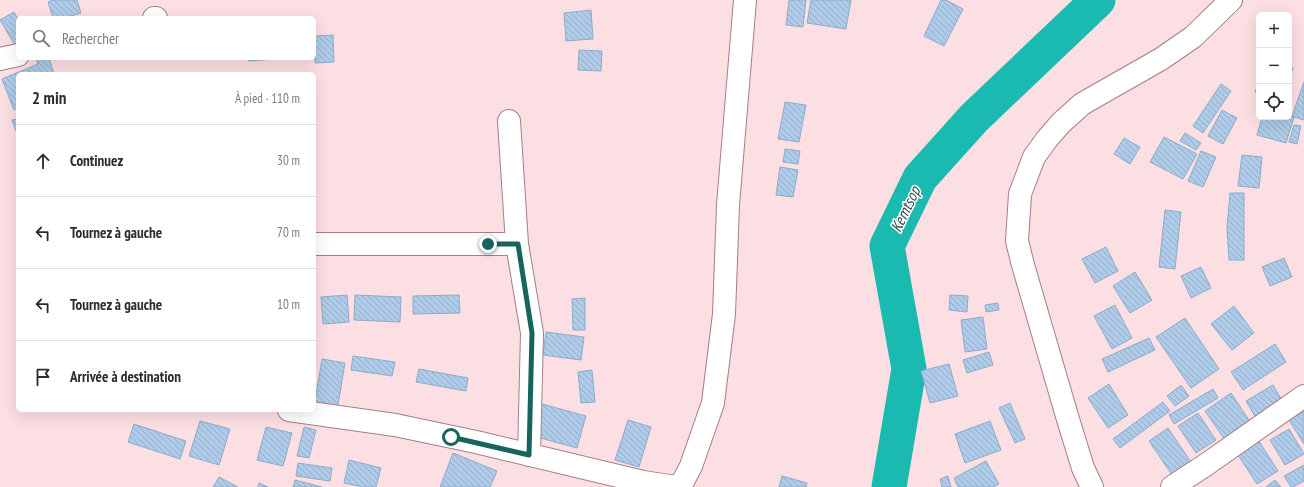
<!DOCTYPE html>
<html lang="fr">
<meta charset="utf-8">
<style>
body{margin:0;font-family:"PT Sans Narrow",sans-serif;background:#f2f2f3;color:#2b2b33}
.controls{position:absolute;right:12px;top:12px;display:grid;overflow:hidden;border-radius:6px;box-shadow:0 4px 16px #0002}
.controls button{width:36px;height:36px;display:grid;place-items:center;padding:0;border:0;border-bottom:1px solid #e1e1e2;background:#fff;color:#2b2b33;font:20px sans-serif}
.stop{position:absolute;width:12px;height:12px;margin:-9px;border:3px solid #17645f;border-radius:50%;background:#fff}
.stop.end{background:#17645f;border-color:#fff;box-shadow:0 1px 4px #0008}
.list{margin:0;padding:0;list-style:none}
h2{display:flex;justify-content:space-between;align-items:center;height:52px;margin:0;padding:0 16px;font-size:17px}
h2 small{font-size:13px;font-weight:400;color:#7c7c81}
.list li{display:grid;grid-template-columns:26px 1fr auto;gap:12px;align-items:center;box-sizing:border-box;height:72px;padding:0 16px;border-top:1px solid #e1e1e2}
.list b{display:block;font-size:15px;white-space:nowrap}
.list em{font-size:13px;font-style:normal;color:#7c7c81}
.icon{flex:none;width:22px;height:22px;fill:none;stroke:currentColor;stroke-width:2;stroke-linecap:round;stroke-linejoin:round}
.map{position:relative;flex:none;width:1304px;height:487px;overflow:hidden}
.search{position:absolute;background:#fff;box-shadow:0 4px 16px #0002;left:16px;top:16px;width:300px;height:44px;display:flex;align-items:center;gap:10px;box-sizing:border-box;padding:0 14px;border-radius:6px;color:#7c7c81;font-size:15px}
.panel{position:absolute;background:#fff;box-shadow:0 4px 16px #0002;left:16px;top:72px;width:300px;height:340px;border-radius:6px}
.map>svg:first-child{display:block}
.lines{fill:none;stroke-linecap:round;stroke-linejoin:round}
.river{stroke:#1abab1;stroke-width:35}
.building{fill:url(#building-back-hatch);stroke:#8eabc8}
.minor-casing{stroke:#a77d83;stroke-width:24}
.tertiary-casing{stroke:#a77d83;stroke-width:24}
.minor{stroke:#fff;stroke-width:22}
.tertiary{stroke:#fff;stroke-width:22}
.route{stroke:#17645f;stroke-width:5}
.labels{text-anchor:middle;stroke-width:3;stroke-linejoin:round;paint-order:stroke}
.water-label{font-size:16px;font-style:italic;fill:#304e4b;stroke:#fff}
</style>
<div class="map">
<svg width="1304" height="487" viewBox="0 0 1304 487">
<defs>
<pattern id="building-back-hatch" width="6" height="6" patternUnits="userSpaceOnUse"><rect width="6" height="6" fill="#aecce9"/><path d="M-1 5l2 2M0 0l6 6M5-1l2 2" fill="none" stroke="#96aec7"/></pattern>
</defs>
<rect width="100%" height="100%" fill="#fcdfe3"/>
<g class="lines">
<path class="river" d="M889,487L909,369L887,246L920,178L974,118L1098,0"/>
</g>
<path class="building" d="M53,0H77L81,13L64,18H53L48,2Z
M789,0H806L803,27L786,25Z
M811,0H851L846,29L807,23Z
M941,0H946L963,9L944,46L924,36Z
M591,10L593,39L566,41L564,13Z
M14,12L18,19V46L16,47L0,20Z
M333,35L334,62L315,63L314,36Z
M579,50L602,51L601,71L578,70Z
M38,58H49L54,74H18V108L14,110L2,79L38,64L36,59Z
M248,58H274V59L249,61Z
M1289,66L1293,68L1289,78Z
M1304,82V118L1303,120L1292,116Z
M1259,83V94L1255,92Z
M1221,84L1231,91L1203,133L1193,126Z
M785,102L806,105L799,142L778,139Z
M1222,110L1237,118L1223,144L1208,136Z
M1289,116L1294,117L1286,143L1257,135L1262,117Z
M18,119V130L16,131L12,120Z
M1294,125L1301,126L1297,144L1289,142Z
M1185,133L1201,143L1196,150L1180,141Z
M1164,137L1197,154L1183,179L1150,162Z
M1124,138L1140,147L1130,164L1114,154Z
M785,149L800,151L798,164L783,162Z
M1201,151L1216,157L1203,187L1188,181Z
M1242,155L1262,157L1259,188L1238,186Z
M780,167L798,170L793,197L776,195Z
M1230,193H1244V260H1229L1227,228Z
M1165,210L1181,212L1175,269L1159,267Z
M1106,247L1118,271L1095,283L1082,259Z
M1284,258L1292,277L1270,286L1262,267Z
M1201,267L1211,288L1191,298L1181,276Z
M1135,272L1152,300L1130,313L1113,286Z
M347,295L349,322L323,324L321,297Z
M355,295L401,297L400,322L354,320Z
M459,295L460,313L413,314V296Z
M950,295L968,296L967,312L949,310Z
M585,298V330H573L572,299Z
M998,303L999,310L986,312L985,305Z
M1115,305L1132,338L1112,349L1094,316Z
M1234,306L1254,333L1232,350L1211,324Z
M983,317L987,349L965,352L961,320Z
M1185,318L1219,369L1191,388L1156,337Z
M546,332L584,337L581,360L543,355Z
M1149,338L1155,350L1108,372L1102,359Z
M1275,344L1286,362L1243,390L1231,372Z
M989,352L993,365L967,373L963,360Z
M353,356L395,362L392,376L351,370Z
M322,359L345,363L337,411L314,407Z
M949,364L958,396L930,403L921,371Z
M419,369L468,378L466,391L416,382Z
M592,370L595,402L581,403L578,372Z
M1109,384L1128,415L1108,428L1088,398Z
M1181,385L1189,396L1175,406L1167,396Z
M1273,385L1283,402L1256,418L1246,401Z
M1213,389L1218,398L1174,424L1169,415Z
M1231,393L1251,423L1225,440L1205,411Z
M1163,402L1170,411L1120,448L1113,439Z
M1010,403L1025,439L1015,443L999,408Z
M542,404L586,416L577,448L533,436Z
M1304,411V444L1289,420Z
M1198,413L1216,440L1196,453L1178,426Z
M628,420L651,427L639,467L615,460Z
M200,421L230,429L219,465L189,456Z
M990,421L1001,450L965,463L955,434Z
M134,424L186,441L180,459L128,442Z
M266,427L292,433L283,466L257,460Z
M304,427L316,430L309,458L297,456Z
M1168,428L1193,465L1174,478L1149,441Z
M1289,429L1304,454L1285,465L1270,440Z
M1257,438L1278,471L1257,484L1236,452Z
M453,453L497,471L490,487H440Z
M349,460L381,468L376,487H363L344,483Z
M986,461L999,484L993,487H958L954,478Z
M298,463L332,468L330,481L296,476Z
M1304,465V481L1293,487H1291L1284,476Z
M782,476L807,483L806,487H779Z
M948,476L951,487H942L940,479Z
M219,477L238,487H213Z
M295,480L322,487H293Z
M1275,480L1281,487H1266Z
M259,483L268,487H258Z"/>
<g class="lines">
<defs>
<path id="minor" d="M154,18H156
M0,59L18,55
M509,121L517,244L532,333L529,455
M314,244H517
M289,410L395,425L476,442L643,482L676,487
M680,487L691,466L713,403L724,314L728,205L745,0
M1172,487L1207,464L1304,396"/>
<path id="tertiary" d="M1092,487L1083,468L1067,416L1023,265L1017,241L1020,194L1034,157L1047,139L1061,123L1082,104L1161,59L1193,37L1231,0"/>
</defs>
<use href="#minor" class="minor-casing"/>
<use href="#tertiary" class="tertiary-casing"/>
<use href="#minor" class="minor"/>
<use href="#tertiary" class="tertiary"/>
</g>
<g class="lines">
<path class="route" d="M451,437L529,455L532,333L518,244H488"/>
</g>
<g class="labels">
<g class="water-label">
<text transform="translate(905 209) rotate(-64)" y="6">Kemtsop</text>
</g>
</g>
</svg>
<div class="controls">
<button>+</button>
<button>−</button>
<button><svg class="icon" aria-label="locate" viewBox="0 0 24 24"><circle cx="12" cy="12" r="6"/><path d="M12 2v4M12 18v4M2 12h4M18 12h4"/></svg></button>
</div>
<div class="stop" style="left:451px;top:437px"></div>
<div class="stop end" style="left:488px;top:244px"></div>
<div class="search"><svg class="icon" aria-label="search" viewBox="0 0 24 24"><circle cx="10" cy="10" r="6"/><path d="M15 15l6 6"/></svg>Rechercher</div>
<section class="panel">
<h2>2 min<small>À pied · 110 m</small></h2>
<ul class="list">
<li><svg class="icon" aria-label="ahead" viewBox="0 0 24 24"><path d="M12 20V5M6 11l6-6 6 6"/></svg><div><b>Continuez</b></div><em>30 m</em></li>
<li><svg class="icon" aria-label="left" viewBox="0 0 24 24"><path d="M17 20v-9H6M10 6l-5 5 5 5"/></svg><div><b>Tournez à gauche</b></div><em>70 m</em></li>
<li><svg class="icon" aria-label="left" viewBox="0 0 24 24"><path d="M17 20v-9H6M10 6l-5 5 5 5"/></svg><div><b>Tournez à gauche</b></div><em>10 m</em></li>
<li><svg class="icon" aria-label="arrive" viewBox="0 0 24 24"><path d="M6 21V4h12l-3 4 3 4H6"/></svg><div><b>Arrivée à destination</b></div></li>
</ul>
</section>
</div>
